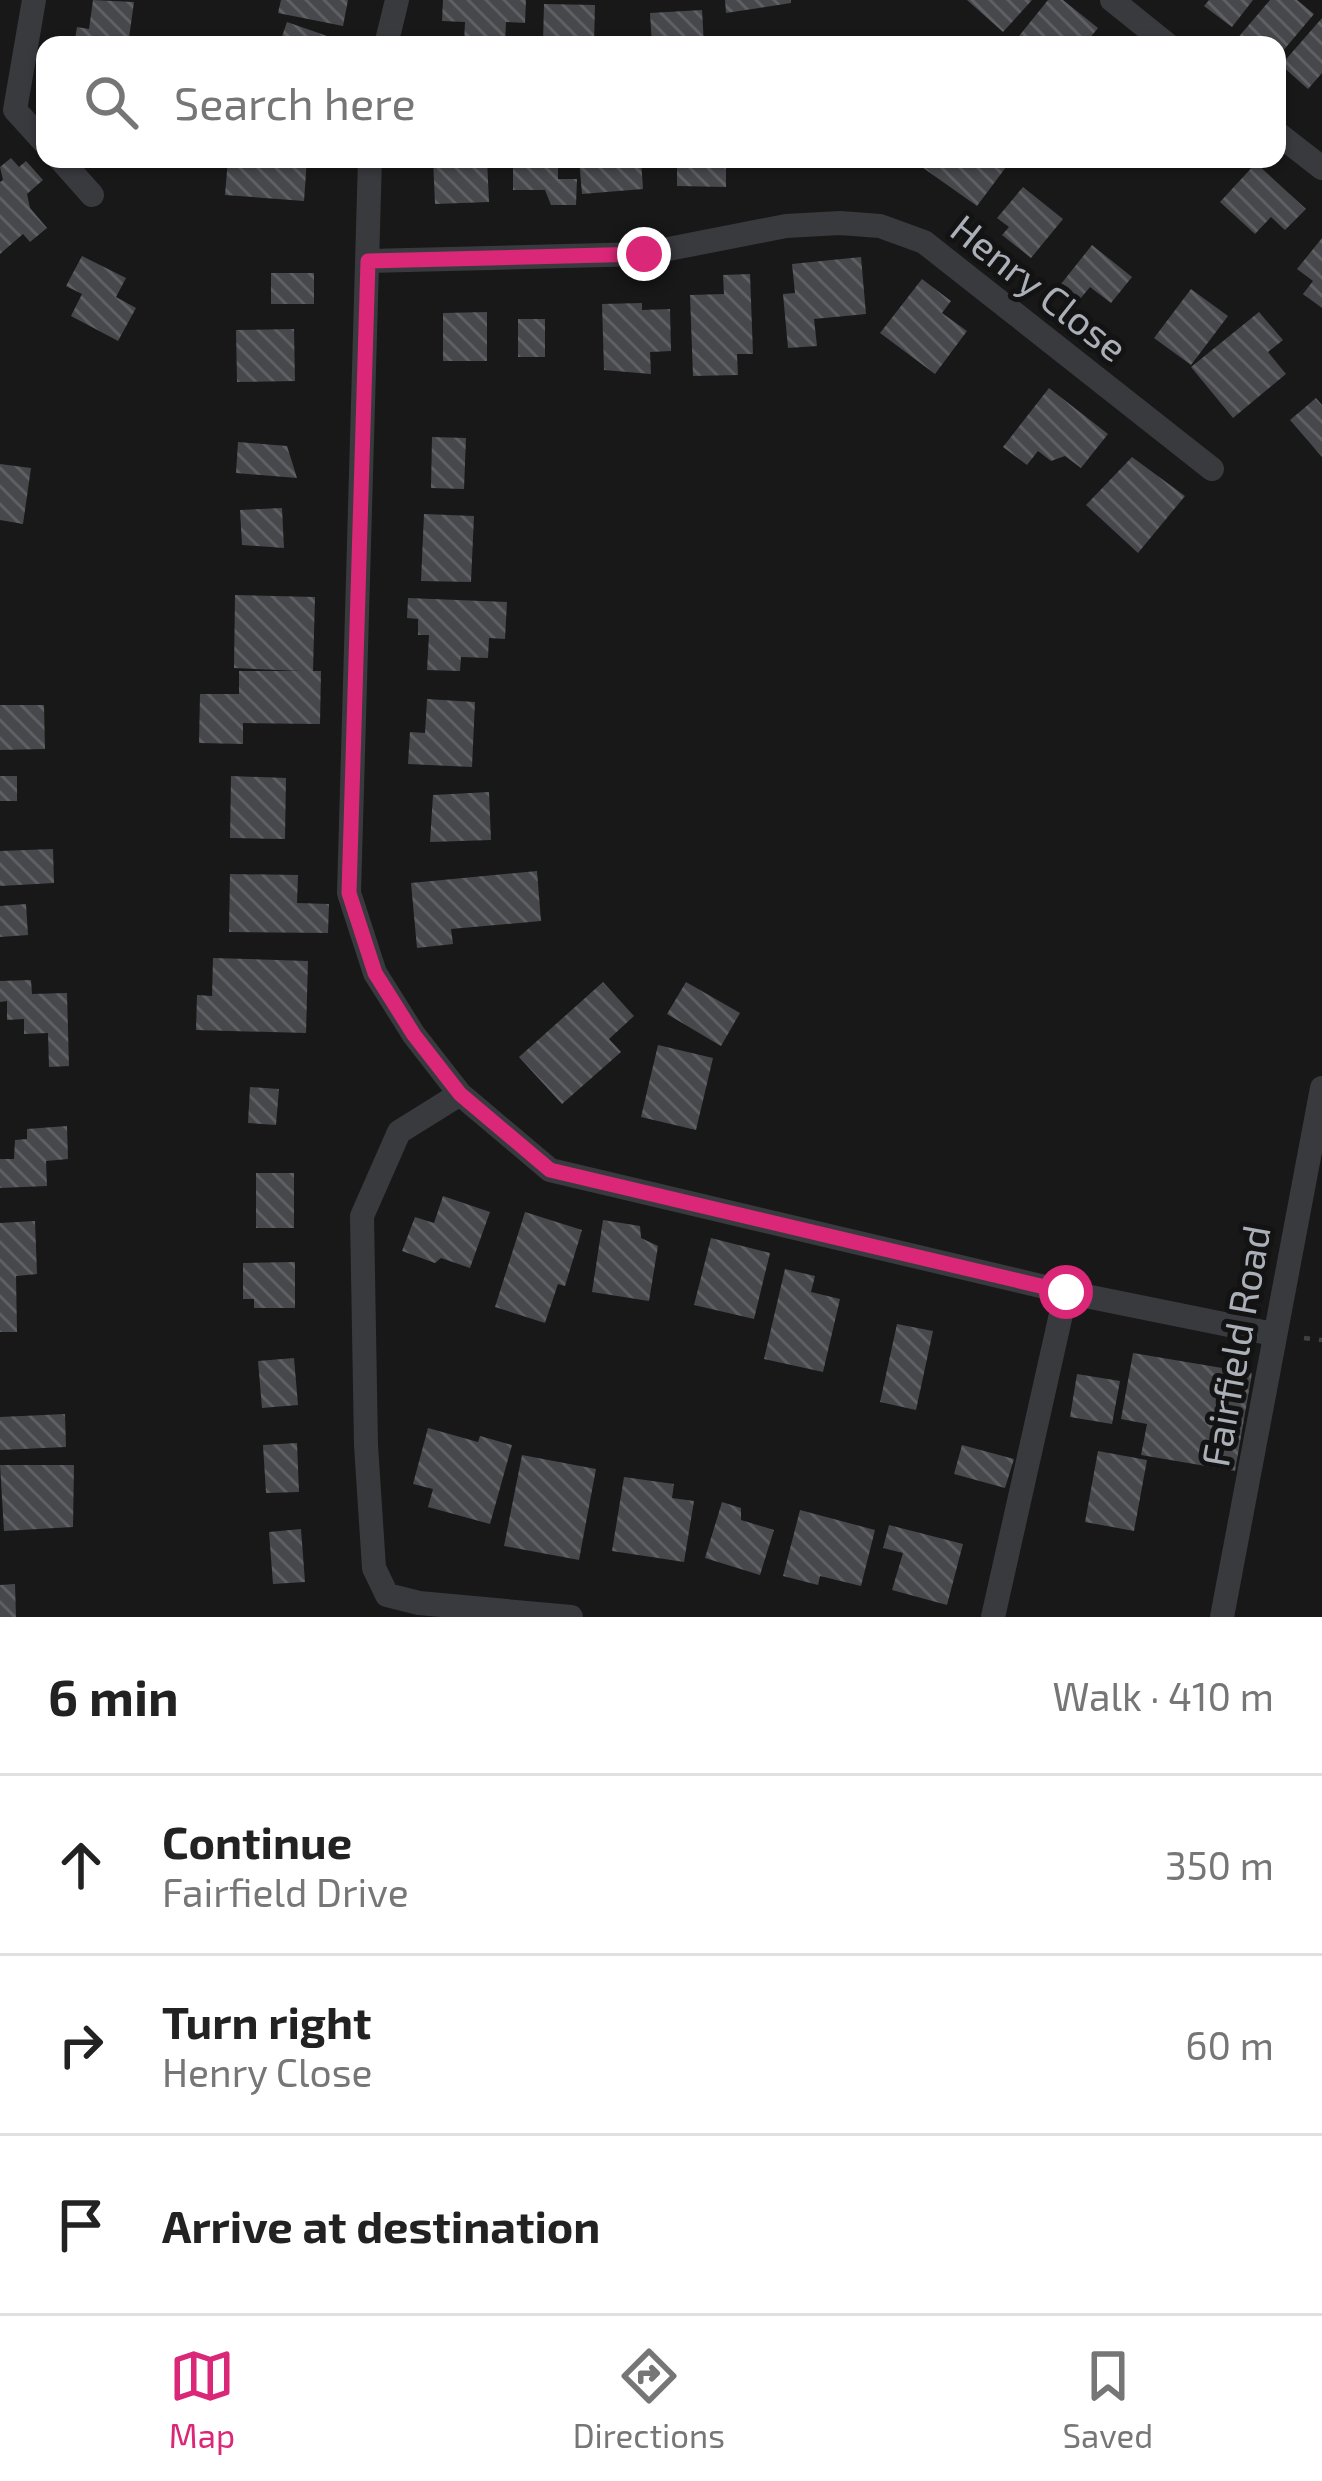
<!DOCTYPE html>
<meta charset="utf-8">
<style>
body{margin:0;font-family:"Exo 2",sans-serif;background:#f6f6f6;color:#222}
.stop{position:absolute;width:36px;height:36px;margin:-27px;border:9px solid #db2777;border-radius:50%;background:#fff}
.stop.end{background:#db2777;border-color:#fff;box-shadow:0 3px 12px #0008}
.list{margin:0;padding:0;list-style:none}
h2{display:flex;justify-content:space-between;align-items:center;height:156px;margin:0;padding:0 48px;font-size:51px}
h2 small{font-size:39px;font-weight:400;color:#767676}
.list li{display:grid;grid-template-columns:78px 1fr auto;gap:36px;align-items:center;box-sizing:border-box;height:180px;padding:0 48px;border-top:3px solid #e0e0e0}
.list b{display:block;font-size:45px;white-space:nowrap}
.list p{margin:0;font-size:39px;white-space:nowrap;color:#767676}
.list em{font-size:39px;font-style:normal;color:#767676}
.icon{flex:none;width:66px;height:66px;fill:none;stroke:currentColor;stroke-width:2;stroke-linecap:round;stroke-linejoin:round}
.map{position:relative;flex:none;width:1322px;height:1617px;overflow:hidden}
.search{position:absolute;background:#fff;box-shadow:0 3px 9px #0004;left:36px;right:36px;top:36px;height:132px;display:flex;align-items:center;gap:30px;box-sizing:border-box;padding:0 42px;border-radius:24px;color:#767676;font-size:45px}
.sheet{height:696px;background:#fff}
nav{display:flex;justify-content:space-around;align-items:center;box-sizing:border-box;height:168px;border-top:3px solid #e0e0e0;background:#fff;font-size:33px;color:#767676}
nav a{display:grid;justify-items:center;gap:6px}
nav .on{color:#db2777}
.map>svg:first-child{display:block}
.building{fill:url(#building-back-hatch)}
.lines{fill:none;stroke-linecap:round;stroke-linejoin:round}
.path{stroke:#3f4145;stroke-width:4.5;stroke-dasharray:6 9;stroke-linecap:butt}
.minor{stroke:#393a3e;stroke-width:24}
.route{stroke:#db2777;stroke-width:15}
.labels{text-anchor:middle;stroke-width:10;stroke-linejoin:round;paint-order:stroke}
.street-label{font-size:39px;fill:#abb0b8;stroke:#131314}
</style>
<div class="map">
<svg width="1322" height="1617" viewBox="0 0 1322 1617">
<defs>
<pattern id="building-back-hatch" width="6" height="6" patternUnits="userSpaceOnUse" patternTransform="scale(3)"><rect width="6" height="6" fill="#47484c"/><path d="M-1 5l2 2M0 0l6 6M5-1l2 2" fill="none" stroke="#5f6064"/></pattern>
</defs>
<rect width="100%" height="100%" fill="#181819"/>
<path class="building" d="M93,0L134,2L128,45H74L77,27L89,29Z
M281,0H348L343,26L278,13Z
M443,0H526L525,23L506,22L505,45H464L465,22L442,21Z
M725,0H791V3L726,13Z
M967,0H1032L1003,32Z
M1048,0H1063L1098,28L1084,45H1025L1019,36Z
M1209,0H1253L1232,27L1204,6Z
M1270,0H1297L1314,14L1277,58V45H1242L1236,40Z
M544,4L595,5L594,43L543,42Z
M702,10L704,45H652L650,13Z
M1322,18V73L1308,89L1281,65Z
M287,22L350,44V45H279Z
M11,158L19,167L26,161L43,180L27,194L30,208L47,228L30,242L23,234L0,254V182L3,180L0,167Z
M228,159H307L304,201L225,195Z
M433,159H487L489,202L435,204Z
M579,159H641L643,189L582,194Z
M677,159H726V187L677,186Z
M923,159H1012L977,206L919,165Z
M1256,163L1306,209L1285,230L1271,217L1255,234L1220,202Z
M513,164L558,165V179H577L576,205H551L545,190H513Z
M1023,187L1063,219L1031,258L1002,235L1009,227L997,218Z
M1322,238V308L1303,294L1313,281L1297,269Z
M1092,245L1132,277L1111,303L1090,287L1080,299L1061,284Z
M82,256L126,278L116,297L136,308L118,341L71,316L82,294L66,286Z
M861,257L866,314L814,319L817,346L788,348L783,294L795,293L792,264Z
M271,273H314V304H271Z
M750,274L753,354H737L738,375L693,376L690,295L724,294L723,275Z
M922,279L951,301L942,313L967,331L935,374L880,333Z
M1191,289L1228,316L1191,365L1154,338Z
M642,303V310L670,309L671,351L650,352L651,374L604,370L602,304Z
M487,312V361H443V313Z
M1259,312L1283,340L1268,352L1286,374L1233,418L1191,367Z
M518,319H545V357H518Z
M294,329L295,381L237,382L236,330Z
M1049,388L1108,434L1081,468L1065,456L1051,461L1038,451L1027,465L1003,447Z
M1316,398L1322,405V457L1290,420Z
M432,437L466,438L464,489L431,488Z
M238,442L287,446L297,478L236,473Z
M1132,457L1185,496L1138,553L1086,505Z
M0,464L31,468L23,524L0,520Z
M282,508L284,548L242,545L240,510Z
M424,514L474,516L471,582L421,581Z
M235,595L315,597L313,671H321L320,724L243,723V744L199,743L200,694H239V671H302L234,668Z
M408,598L507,602L505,639L489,638L488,658L461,657L460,671L427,670L429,635H418V619L407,618Z
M427,699L475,702L472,767L408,764L410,732L425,733Z
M0,705H44L45,749L0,750Z
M0,776H17V801H0Z
M231,776L286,778L285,839L230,838Z
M489,792L491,840L430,842L433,795Z
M53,849L54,883L0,886V851Z
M537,871L541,921L451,929L453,944L417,948L411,883Z
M230,874L298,875L297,903L329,904L328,933L229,932Z
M26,904L28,935L0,937V906Z
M213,958L308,961L306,1033L196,1030L197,995L212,996Z
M31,980L32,994L67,993L69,1066L49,1067L48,1033L24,1034V1019L7,1020V1001L0,1002V981Z
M603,982L634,1016L609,1039L621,1052L562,1104L519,1057Z
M686,982L740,1013L721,1046L667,1014Z
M658,1045L713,1058L696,1130L641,1117Z
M250,1087L279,1089L276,1125L248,1123Z
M67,1126L68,1159L46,1161L47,1186L0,1188V1159H14L15,1140L27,1139V1129Z
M256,1173H294V1228H256Z
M443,1196L490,1212L470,1268L441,1258L435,1263L402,1251L415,1217L434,1223Z
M525,1212L582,1230L565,1286L558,1284L545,1323L495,1307Z
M603,1220L640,1226L641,1238L658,1246L649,1301L592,1292Z
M35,1221L37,1274L16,1276L17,1332H0V1223Z
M711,1238L770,1253L754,1319L694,1305Z
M295,1262V1308H254V1299H243V1263Z
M785,1269L815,1276L811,1292L840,1299L823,1372L764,1359Z
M897,1324L933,1331L916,1410L880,1402Z
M1133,1353L1252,1373L1235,1471L1141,1455L1147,1424L1121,1419Z
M294,1358L298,1405L262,1408L258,1361Z
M1077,1374L1120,1381L1112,1424L1070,1417Z
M65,1414L66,1447L0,1450V1417Z
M428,1428L478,1442L480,1436L512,1445L490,1524L428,1507L433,1489L413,1484Z
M297,1443L299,1492L266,1493L263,1445Z
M962,1445L1014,1459L1005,1488L954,1474Z
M1098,1451L1147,1460L1134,1531L1085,1522Z
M522,1455L596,1469L579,1560L504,1546Z
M0,1465H74L73,1527L4,1531Z
M624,1477L674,1484L672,1498L694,1501L684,1562L612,1551Z
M722,1502L741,1508V1520L774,1530L760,1575L705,1558Z
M800,1510L875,1530L861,1586L820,1576L818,1585L783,1576Z
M889,1525L963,1544L947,1605L892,1590L903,1553L883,1548Z
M301,1529L305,1582L273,1584L269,1532Z
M15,1584L16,1617H0V1585Z"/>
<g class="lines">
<path class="path" d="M1304,1338L1322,1340"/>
<path class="minor" d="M34,0L15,110L45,143
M1112,0L1168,45
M386,45L397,0
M1277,133L1322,168
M60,159L92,195
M370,159L349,893L375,973L414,1035L460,1094L550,1170L1066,1292L1273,1334
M368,261L643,254L786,226L840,223L880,226L924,242L1212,469
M460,1094L399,1132L362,1216L366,1445L374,1568L387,1595L419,1603L571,1617
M993,1617L1066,1292
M1222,1617L1322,1088"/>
</g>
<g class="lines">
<path class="route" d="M644,254L368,261L349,893L375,973L414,1035L460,1094L550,1170L1066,1292"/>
</g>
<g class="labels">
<g class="street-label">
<text transform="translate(1039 288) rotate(38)" y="14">Henry Close</text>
<text transform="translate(1236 1346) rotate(-80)" y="14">Fairfield Road</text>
</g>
</g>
</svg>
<div class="stop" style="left:1066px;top:1292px"></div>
<div class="stop end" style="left:644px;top:254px"></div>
<div class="search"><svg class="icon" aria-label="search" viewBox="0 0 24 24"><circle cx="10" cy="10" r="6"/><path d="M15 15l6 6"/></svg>Search here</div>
</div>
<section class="sheet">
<h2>6 min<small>Walk · 410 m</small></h2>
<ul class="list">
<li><svg class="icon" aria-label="ahead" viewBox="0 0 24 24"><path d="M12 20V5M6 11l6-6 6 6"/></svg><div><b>Continue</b><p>Fairfield Drive</p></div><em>350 m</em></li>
<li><svg class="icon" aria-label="right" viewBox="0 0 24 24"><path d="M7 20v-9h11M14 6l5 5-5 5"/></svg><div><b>Turn right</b><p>Henry Close</p></div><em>60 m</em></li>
<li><svg class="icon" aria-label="arrive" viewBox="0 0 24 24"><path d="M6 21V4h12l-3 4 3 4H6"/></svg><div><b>Arrive at destination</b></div></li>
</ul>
</section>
<nav>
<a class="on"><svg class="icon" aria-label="map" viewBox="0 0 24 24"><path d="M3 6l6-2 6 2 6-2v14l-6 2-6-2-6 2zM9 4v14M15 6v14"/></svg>Map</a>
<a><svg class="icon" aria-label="directions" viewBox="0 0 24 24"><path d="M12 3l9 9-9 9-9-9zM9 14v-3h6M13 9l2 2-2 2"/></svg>Directions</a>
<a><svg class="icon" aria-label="saved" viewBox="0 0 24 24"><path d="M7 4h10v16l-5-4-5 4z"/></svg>Saved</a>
</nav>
